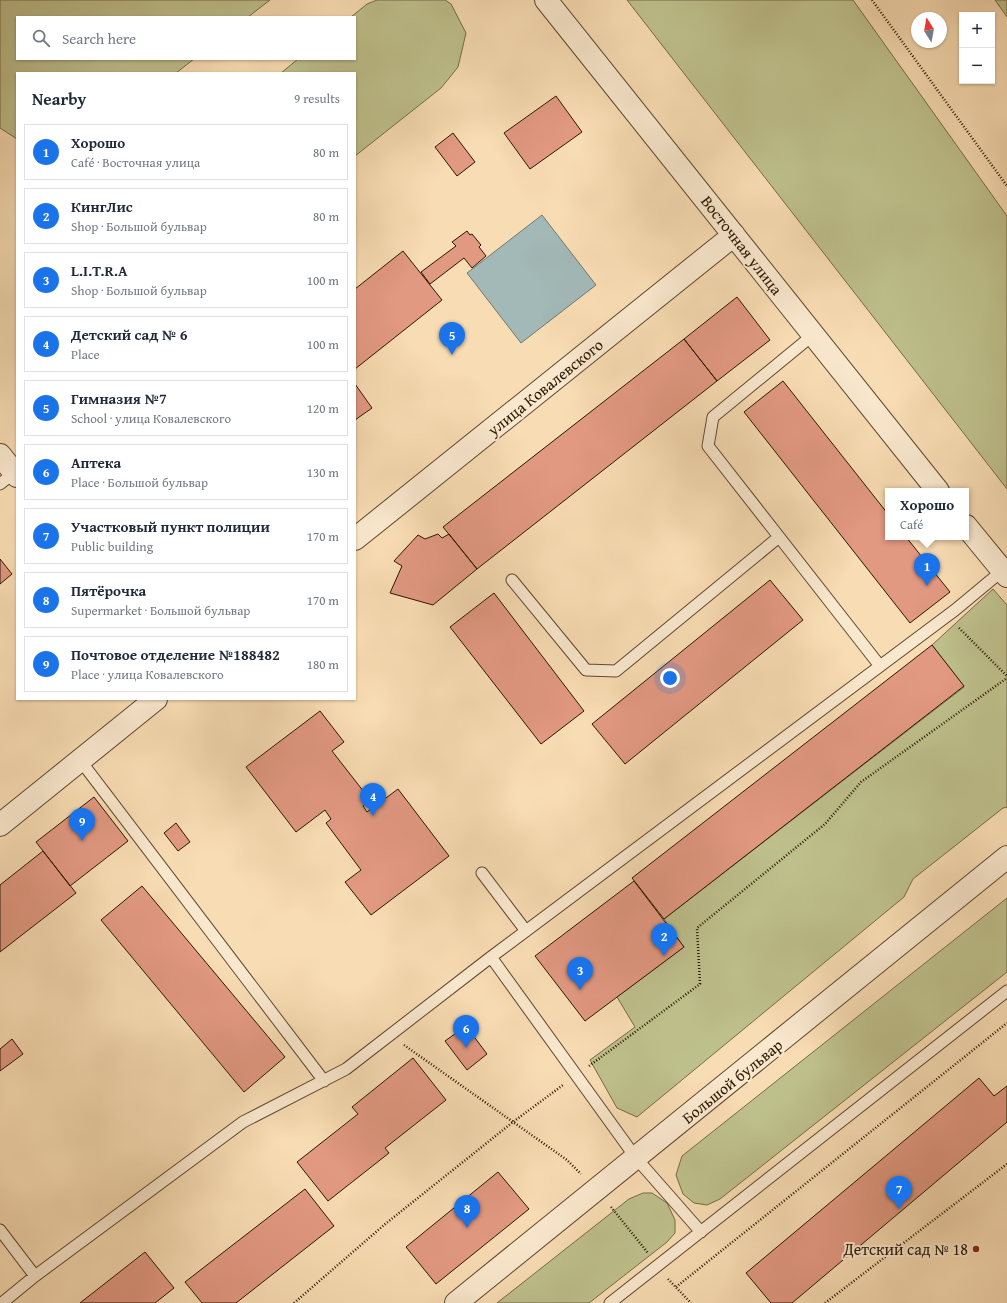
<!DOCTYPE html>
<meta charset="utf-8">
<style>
body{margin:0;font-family:"Gentium Book Plus",serif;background:#f2f2f3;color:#1f2937}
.controls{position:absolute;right:12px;top:12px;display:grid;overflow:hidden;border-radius:0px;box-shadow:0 1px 3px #0004}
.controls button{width:36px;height:36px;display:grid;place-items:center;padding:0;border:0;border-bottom:1px solid #e0e1e3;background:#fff;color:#1f2937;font:20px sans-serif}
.compass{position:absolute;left:911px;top:12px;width:36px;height:36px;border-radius:50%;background:#fff;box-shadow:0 1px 3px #0004;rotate:349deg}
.you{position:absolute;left:670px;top:678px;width:14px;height:14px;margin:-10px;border:3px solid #fff;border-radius:50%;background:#1a73e8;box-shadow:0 0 0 6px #1a73e833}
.badge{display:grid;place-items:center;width:26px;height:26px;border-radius:50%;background:#1a73e8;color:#fff;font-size:13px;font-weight:700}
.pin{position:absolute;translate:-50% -33px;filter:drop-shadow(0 1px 2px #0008)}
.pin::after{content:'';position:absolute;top:21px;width:14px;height:12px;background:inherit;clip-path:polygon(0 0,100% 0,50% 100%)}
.popup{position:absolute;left:885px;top:488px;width:84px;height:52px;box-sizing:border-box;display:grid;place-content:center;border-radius:0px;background:#fff;filter:drop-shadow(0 1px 3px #0005);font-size:13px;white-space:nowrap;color:#747a83}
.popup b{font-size:15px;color:#1f2937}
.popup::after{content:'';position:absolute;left:50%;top:100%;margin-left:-8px;border:8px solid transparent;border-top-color:#fff}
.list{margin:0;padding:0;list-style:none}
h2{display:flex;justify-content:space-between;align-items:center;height:52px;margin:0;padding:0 16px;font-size:17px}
h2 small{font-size:13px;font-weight:400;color:#747a83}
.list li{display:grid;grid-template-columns:26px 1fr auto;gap:12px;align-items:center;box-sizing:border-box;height:56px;margin:0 8px 8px;padding:0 8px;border:1px solid #e0e1e3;border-radius:0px}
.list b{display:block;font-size:15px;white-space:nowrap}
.list p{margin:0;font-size:13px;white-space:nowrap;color:#747a83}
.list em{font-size:13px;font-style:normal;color:#747a83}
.icon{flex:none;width:22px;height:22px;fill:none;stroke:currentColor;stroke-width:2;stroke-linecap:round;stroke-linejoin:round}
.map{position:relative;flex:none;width:1007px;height:1303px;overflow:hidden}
.search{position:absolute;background:#fff;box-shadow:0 1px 3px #0004;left:16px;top:16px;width:340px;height:44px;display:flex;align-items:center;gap:10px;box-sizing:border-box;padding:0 14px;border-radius:0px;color:#747a83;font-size:15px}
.panel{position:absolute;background:#fff;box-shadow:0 1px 3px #0004;left:16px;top:72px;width:340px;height:628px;border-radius:0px}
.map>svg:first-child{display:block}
.green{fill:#bec08c;stroke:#746b46}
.water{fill:#a2b9b7;stroke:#72786e}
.building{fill:#e29982;stroke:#2a1600}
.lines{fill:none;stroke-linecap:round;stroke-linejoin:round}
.service-casing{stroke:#5e482d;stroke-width:13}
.minor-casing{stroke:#5e482d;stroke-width:24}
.path{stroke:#2a1600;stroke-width:2.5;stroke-dasharray:1 2;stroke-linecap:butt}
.service{stroke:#fae8ce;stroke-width:11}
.minor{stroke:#fae8ce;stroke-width:22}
.poi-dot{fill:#8f2418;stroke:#fae8ce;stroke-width:1.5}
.labels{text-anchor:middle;stroke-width:4;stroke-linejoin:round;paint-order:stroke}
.street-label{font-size:16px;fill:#2a1600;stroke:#fae8ce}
.poi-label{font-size:16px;fill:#2a1600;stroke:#fae8ce;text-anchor:end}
</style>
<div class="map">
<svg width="1007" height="1303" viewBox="0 0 1007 1303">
<rect width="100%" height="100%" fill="#f8dcb3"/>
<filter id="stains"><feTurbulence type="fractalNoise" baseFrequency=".005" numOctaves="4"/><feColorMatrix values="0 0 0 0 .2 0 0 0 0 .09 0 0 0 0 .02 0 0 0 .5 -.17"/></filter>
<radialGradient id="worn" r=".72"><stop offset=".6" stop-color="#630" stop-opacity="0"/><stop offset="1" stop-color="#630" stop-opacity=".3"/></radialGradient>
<path class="green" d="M0,0H270L248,17H17V59H194L176,73H17V139L0,128Z
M377,0H445L451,4L466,33L458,67L441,88L355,156V73H281L298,59H355V17H351L367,4Z
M627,0H853L1007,216V489Z
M995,0H1007V17Z
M993,589L1007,605V807L1003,808L913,879L904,897L637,1117L617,1108L590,1060L635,1027L617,997L684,947L664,919L964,687L932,645Z
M1007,898V972L720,1199L707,1205L694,1203L683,1194L676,1175L682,1156Z
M643,1193H652L667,1203L675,1220V1233L667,1242L589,1303H497L629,1199Z"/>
<path class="water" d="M542,215L596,285L521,343L467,273Z"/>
<path class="building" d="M556,96L582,132L530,169L504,133Z
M453,133L475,162L457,176L435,147Z
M467,231L470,235L472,234L481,245L479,247L486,256L472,268L464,258L430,284L421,272L456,246L452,242Z
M403,251L442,300L355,369V289Z
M737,297L770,340L717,381L684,339Z
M684,339L717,381L477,569L443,527Z
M783,381L888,514V537H906L950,592L910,623L744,412Z
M355,384L372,408L355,420Z
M438,534L442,538L449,534L477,569L433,605L390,593L402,566L394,561L418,535L425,539Z
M0,559L12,574L0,584Z
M770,580L803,620L625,764L592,724Z
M494,593L584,711L541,744L450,627Z
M932,645L964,686L664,919L632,878Z
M320,711L344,742L332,751L371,801L363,806L367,812L398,789L449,856L371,915L345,882L361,870L326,823L331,819L325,810L296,832L246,767Z
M94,797L128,841L70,886L36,842Z
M176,823L190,842L178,851L164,833Z
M43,851L76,893L0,952V885Z
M634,881L684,947L585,1021L535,956Z
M142,886L285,1057L244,1092L101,920Z
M466,1026L487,1054L467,1070L445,1041Z
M12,1039L23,1054L0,1071V1049Z
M413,1058L446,1100L385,1148L389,1153L328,1201L297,1162L358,1114L352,1107Z
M979,1078L994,1096L1007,1086V1122L792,1303H771L746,1273Z
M498,1172L529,1209L436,1284L406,1247Z
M305,1189L334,1226L236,1303H202L185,1282Z
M145,1252L174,1288L155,1303H80Z"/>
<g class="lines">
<defs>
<path id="service" d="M813,335L713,417L708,446L880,666
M0,484L14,473
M512,580L586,670L616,671L779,537
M80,760L324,1081
M482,873L526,931
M491,957L636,1158L701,1232
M0,1230L35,1276
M2,1303L35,1276L243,1122L346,1069L491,957L955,610L1002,571
M610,1303L1007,991"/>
<path id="minor" d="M546,0L938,491
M0,455L17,476
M966,526L1007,576
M355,539L734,235
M0,825L156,699
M456,1303L1007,857"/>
</defs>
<use href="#service" class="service-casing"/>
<use href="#minor" class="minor-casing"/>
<path class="path" d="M872,0L1007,186
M959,628L1007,676
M404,1045L567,1160L581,1174
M589,1066L700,984L697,928L825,824L861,782L1007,678
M611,1207L648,1253
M668,1279L691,1303
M676,1287L1007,1023
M294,1303L384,1225L513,1122L563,1085
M825,1303L1007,1164"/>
<use href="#service" class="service"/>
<use href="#minor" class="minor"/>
</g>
<circle class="poi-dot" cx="976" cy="1249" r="4"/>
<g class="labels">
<g class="street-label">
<text transform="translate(742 245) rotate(52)" y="6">Восточная улица</text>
<text transform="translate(545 387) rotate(-39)" y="6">улица Ковалевского</text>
<text transform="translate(732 1081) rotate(-39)" y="6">Большой бульвар</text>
</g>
<g class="poi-label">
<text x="968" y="1255">Детский сад № 18</text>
</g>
</g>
<rect width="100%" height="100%" filter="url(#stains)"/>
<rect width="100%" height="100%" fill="url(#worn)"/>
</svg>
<div class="controls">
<button>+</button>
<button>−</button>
</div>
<svg class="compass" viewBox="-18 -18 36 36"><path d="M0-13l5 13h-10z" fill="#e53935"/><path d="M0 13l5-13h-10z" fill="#747a83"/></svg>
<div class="you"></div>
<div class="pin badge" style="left:927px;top:586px">1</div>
<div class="popup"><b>Хорошо</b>Café</div>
<div class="pin badge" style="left:664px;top:956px">2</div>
<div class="pin badge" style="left:580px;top:990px">3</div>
<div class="pin badge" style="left:373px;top:816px">4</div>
<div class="pin badge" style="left:452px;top:355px">5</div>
<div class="pin badge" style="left:466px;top:1048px">6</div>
<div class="pin badge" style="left:899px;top:1209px">7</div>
<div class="pin badge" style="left:467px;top:1228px">8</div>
<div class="pin badge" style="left:82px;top:841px">9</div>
<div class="search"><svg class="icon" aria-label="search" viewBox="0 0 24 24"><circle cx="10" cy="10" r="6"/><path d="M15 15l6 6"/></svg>Search here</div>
<section class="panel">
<h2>Nearby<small>9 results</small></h2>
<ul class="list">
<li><span class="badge">1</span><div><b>Хорошо</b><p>Café · Восточная улица</p></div><em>80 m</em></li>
<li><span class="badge">2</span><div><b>КингЛис</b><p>Shop · Большой бульвар</p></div><em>80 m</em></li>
<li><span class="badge">3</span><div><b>L.I.T.R.A</b><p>Shop · Большой бульвар</p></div><em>100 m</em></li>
<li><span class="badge">4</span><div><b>Детский сад № 6</b><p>Place</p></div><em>100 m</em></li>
<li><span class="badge">5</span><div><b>Гимназия №7</b><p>School · улица Ковалевского</p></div><em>120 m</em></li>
<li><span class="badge">6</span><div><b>Аптека</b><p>Place · Большой бульвар</p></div><em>130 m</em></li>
<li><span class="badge">7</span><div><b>Участковый пункт полиции</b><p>Public building</p></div><em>170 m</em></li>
<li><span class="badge">8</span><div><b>Пятёрочка</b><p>Supermarket · Большой бульвар</p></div><em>170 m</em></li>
<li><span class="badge">9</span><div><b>Почтовое отделение №188482</b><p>Place · улица Ковалевского</p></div><em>180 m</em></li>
</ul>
</section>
</div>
